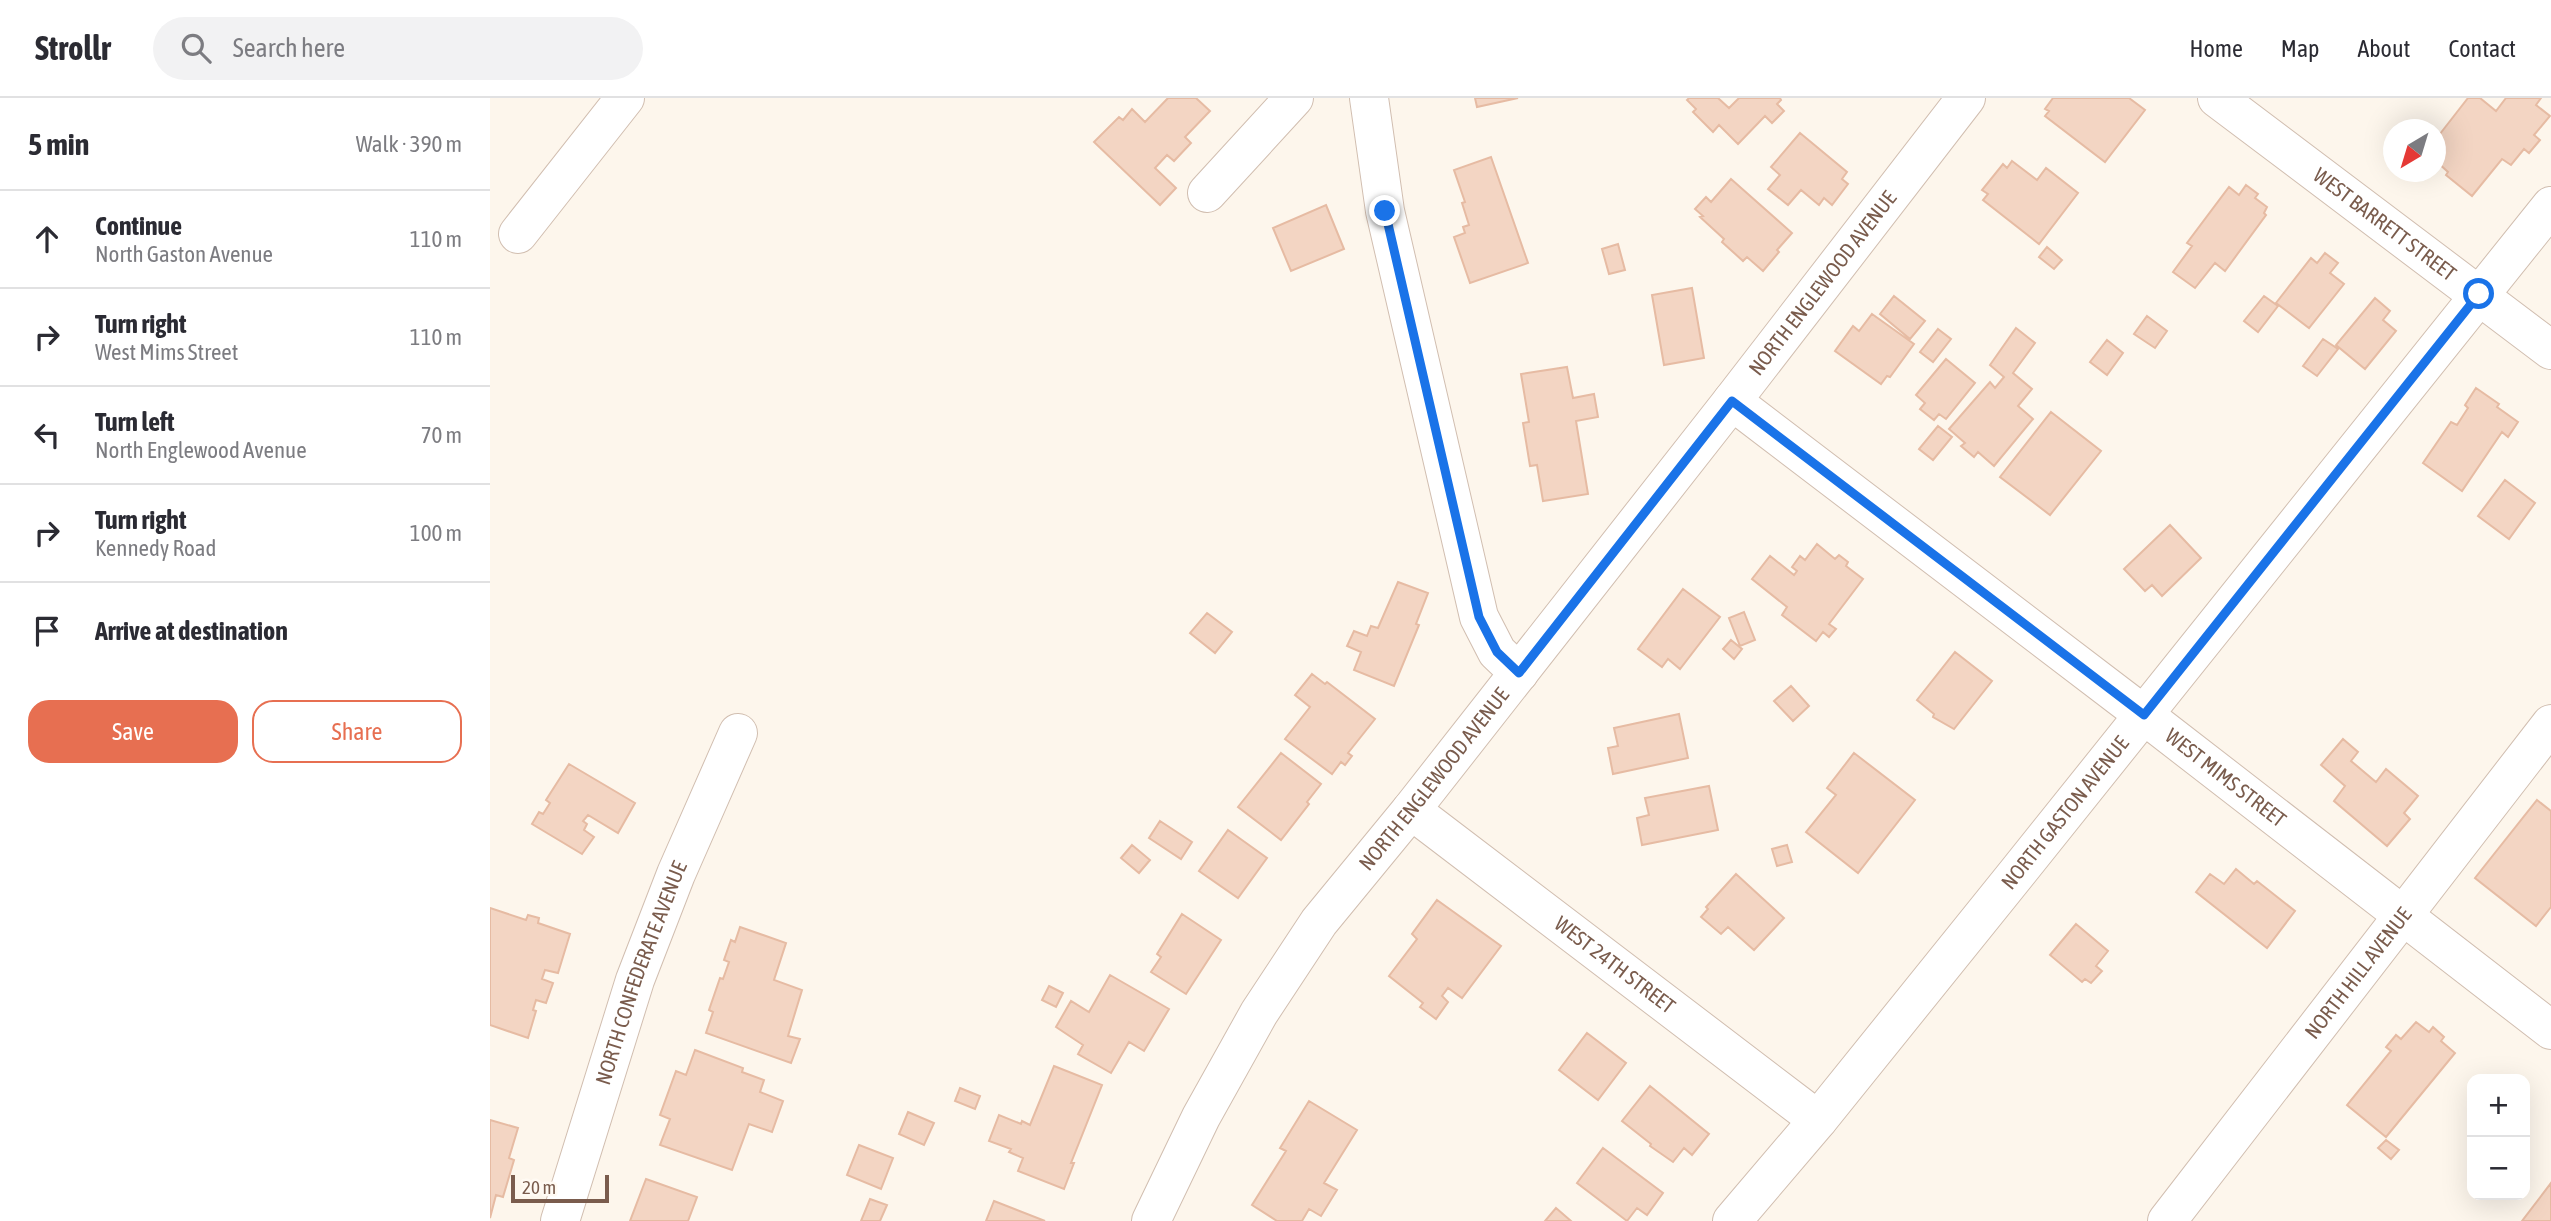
<!DOCTYPE html>
<meta charset="utf-8">
<style>
body{margin:0;font-family:"Asap Condensed",sans-serif;background:#f2f2f3;color:#2b2b33}
.controls{position:absolute;right:21px;bottom:21px;display:grid;overflow:hidden;border-radius:14px;box-shadow:0 7px 28px #0002}
.controls button{width:63px;height:63px;display:grid;place-items:center;padding:0;border:0;border-bottom:2px solid #e1e1e2;background:#fff;color:#2b2b33;font:35px sans-serif}
.compass{position:absolute;left:1893px;top:21px;width:63px;height:63px;border-radius:50%;background:#fff;box-shadow:0 7px 28px #0002;rotate:218deg}
.scale{position:absolute;left:21px;bottom:18px;width:98px;box-sizing:border-box;padding-left:7px;border:4px solid #7a5c4d;border-top:0;font-size:19px;line-height:24px;white-space:nowrap;color:#7a5c4d;-webkit-text-stroke:5px #fffaf3;paint-order:stroke}
.stop{position:absolute;width:21px;height:21px;margin:-16px;border:5px solid #1a73e8;border-radius:50%;background:#fff}
.stop.end{background:#1a73e8;border-color:#fff;box-shadow:0 2px 7px #0008}
.list{margin:0;padding:0;list-style:none}
h2{display:flex;justify-content:space-between;align-items:center;height:91px;margin:0;padding:0 28px;font-size:30px}
h2 small{font-size:23px;font-weight:400;color:#7c7c81}
.list li{display:grid;grid-template-columns:46px 1fr auto;gap:21px;align-items:center;box-sizing:border-box;height:98px;padding:0 28px;border-top:2px solid #e1e1e2}
.list b{display:block;font-size:26px;white-space:nowrap}
.list p{margin:0;font-size:23px;white-space:nowrap;color:#7c7c81}
.list em{font-size:23px;font-style:normal;color:#7c7c81}
.actions{display:flex;gap:14px;padding:21px 28px}
.actions a{flex:1;padding:16px 0;border:2px solid #e76f51;border-radius:21px;text-align:center;font-size:24px;color:#e76f51}
.actions .main{background:#e76f51;color:#fff}
.icon{flex:none;width:38px;height:38px;fill:none;stroke:currentColor;stroke-width:2;stroke-linecap:round;stroke-linejoin:round}
.map{position:relative;flex:none;width:2061px;height:1123px;overflow:hidden}
header{display:flex;align-items:center;gap:42px;box-sizing:border-box;height:98px;padding:0 35px;background:#fff;border-bottom:2px solid #e1e1e2}
header strong{font-size:33px}
nav{display:flex;gap:38px;margin-inline-start:auto;font-size:24px}
.search{width:490px;height:63px;background:#f2f2f3;display:flex;align-items:center;gap:18px;box-sizing:border-box;padding:0 24px;border-radius:38px;color:#7c7c81;font-size:26px}
main{display:flex}
aside{flex:1;background:#fff}
.map>svg:first-child{display:block}
.building{fill:#f3d5c3;stroke:#e6bba3;stroke-width:2}
.lines{fill:none;stroke-linecap:round;stroke-linejoin:round}
.minor-casing{stroke:#d1beb0;stroke-width:40}
.minor{stroke:#fff;stroke-width:38}
.route{stroke:#1a73e8;stroke-width:9}
.labels{text-anchor:middle;stroke-width:6;stroke-linejoin:round;paint-order:stroke}
.street-label{font-size:21px;fill:#7a5c4d;stroke:#fffaf3}
</style>
<header>
<strong>Strollr</strong>
<div class="search"><svg class="icon" aria-label="search" viewBox="0 0 24 24"><circle cx="10" cy="10" r="6"/><path d="M15 15l6 6"/></svg>Search here</div>
<nav><a>Home</a><a>Map</a><a>About</a><a>Contact</a></nav>
</header>
<main>
<aside>
<h2>5 min<small>Walk · 390 m</small></h2>
<ul class="list">
<li><svg class="icon" aria-label="ahead" viewBox="0 0 24 24"><path d="M12 20V5M6 11l6-6 6 6"/></svg><div><b>Continue</b><p>North Gaston Avenue</p></div><em>110 m</em></li>
<li><svg class="icon" aria-label="right" viewBox="0 0 24 24"><path d="M7 20v-9h11M14 6l5 5-5 5"/></svg><div><b>Turn right</b><p>West Mims Street</p></div><em>110 m</em></li>
<li><svg class="icon" aria-label="left" viewBox="0 0 24 24"><path d="M17 20v-9H6M10 6l-5 5 5 5"/></svg><div><b>Turn left</b><p>North Englewood Avenue</p></div><em>70 m</em></li>
<li><svg class="icon" aria-label="right" viewBox="0 0 24 24"><path d="M7 20v-9h11M14 6l5 5-5 5"/></svg><div><b>Turn right</b><p>Kennedy Road</p></div><em>100 m</em></li>
<li><svg class="icon" aria-label="arrive" viewBox="0 0 24 24"><path d="M6 21V4h12l-3 4 3 4H6"/></svg><div><b>Arrive at destination</b></div></li>
</ul>
<div class="actions"><a class="main">Save</a><a>Share</a></div>
</aside>
<div class="map">
<svg width="2061" height="1123" viewBox="0 0 2061 1123">
<rect width="100%" height="100%" fill="#fdf6ec"/>
<path class="building" d="M678,0H706L720,13L695,39L701,45L684,63L677,57L665,70L686,90L670,107L604,44L629,19L633,22L642,11L655,24Z
M985,0H1028L987,9Z
M1199,0H1228L1239,10L1249,0H1290L1291,2L1287,6L1294,13L1282,25L1275,18L1248,46L1229,27L1223,34L1203,14L1206,11L1197,2Z
M1563,0H1639L1655,12L1615,64L1555,18L1559,13L1555,11Z
M1978,0H1990L2006,13L2016,0H2051L2046,7L2060,18L2044,37L2050,42L2039,55L2034,51L2021,67L2012,61L1982,98L1956,77L1958,74L1946,63V41Z
M1310,35L1357,74L1352,81L1358,86L1342,107L1334,100L1329,107L1311,92L1298,107L1278,91L1290,77L1281,69Z
M1001,59L1038,165L980,185L964,139L975,135L973,129L979,127L972,105L975,104L964,72Z
M1522,63L1547,82L1556,70L1588,95L1549,146L1493,102L1498,96L1492,92L1513,66L1517,70Z
M1241,81L1302,135L1287,152L1289,154L1273,173L1257,159L1253,163L1232,144L1234,141L1210,119L1213,118L1205,111L1216,99L1221,104Z
M1756,87L1768,96L1765,100L1777,109L1774,115L1776,117L1735,173L1725,165L1705,190L1683,174L1702,148L1697,145L1739,89L1749,97Z
M836,107L854,151L801,173L783,130Z
M1128,146L1135,172L1119,176L1112,151Z
M1557,149L1572,162L1564,171L1549,159Z
M1835,155L1848,165L1840,175L1854,186L1819,230L1786,205L1821,160L1827,165Z
M1202,190L1214,260L1174,267L1162,197Z
M1404,198L1435,223L1420,241L1390,216Z
M1774,198L1788,208L1768,234L1754,223Z
M1885,200L1900,213L1893,222L1906,233L1875,271L1846,247Z
M1382,216L1424,246L1400,279L1397,278L1391,286L1345,253L1363,228L1369,233Z
M1657,218L1677,233L1665,250L1644,236Z
M1526,230L1545,245L1523,275L1542,291L1528,308L1543,321L1504,368L1488,354L1484,359L1471,348L1475,345L1459,331L1500,284L1505,290L1514,279L1500,267Z
M1448,231L1461,241L1443,264L1430,254Z
M1833,241L1848,251L1827,278L1813,268Z
M1617,242L1633,255L1617,277L1600,264Z
M1456,261L1485,285L1456,321L1449,316L1444,322L1430,311L1435,305L1426,297Z
M1077,269L1083,300L1104,296L1108,319L1086,323L1098,396L1053,403L1047,367L1040,368L1033,325L1039,324L1031,276Z
M1986,290L2009,306L2007,309L2028,324L2018,339L2012,334L1972,393L1933,365L1961,324L1967,327L1978,310L1975,307Z
M1561,314L1611,353L1560,417L1510,379Z
M1448,328L1462,339L1443,362L1429,351Z
M2015,382L2045,405L2019,441L1988,418Z
M1680,427L1711,460L1672,498L1662,487L1655,493L1634,471Z
M1327,446L1345,461L1349,457L1358,464L1356,468L1373,481L1339,526L1346,531L1339,539L1333,534L1326,543L1292,517L1297,509L1262,481L1280,458L1304,477L1307,473L1302,469L1310,458L1315,462Z
M908,484L938,495L926,526L929,527L904,588L864,572L871,554L857,548L864,533L877,538L881,528L888,530Z
M1193,491L1230,519L1190,571L1178,561L1172,569L1148,551Z
M1254,514L1265,542L1250,548L1239,520Z
M717,515L742,534L725,555L700,535Z
M1241,542L1252,551L1244,561L1233,551Z
M1465,554L1502,583L1464,631L1443,619L1444,616L1427,602Z
M822,576L835,586L837,584L885,621L858,655L862,658L855,667L851,664L842,676L795,641L820,609L805,597Z
M1301,588L1319,608L1303,623L1284,603Z
M1189,616L1198,660L1123,676L1118,650L1128,648L1124,630Z
M1853,641L1868,654L1861,663L1886,684L1896,671L1928,698L1914,715L1920,721L1897,748L1844,703L1855,688L1831,667Z
M791,655L831,686L817,704L819,706L791,742L748,709Z
M1364,655L1425,702L1368,775L1316,734L1346,697L1337,690Z
M79,666L145,705L128,735L98,717L93,723L97,726L94,732L104,739L92,756L42,726L49,714L53,716L60,705L56,702Z
M1219,688L1228,732L1152,747L1147,720L1159,717L1155,700Z
M2047,702L2061,713V809L2046,828L1985,780Z
M670,723L702,744L691,761L659,740Z
M738,732L777,760L748,800L709,773Z
M642,747L660,762L649,775L631,760Z
M1297,747L1302,764L1287,768L1282,751Z
M1746,771L1764,786L1767,783L1805,813L1777,850L1706,794L1720,776L1734,786Z
M1246,776L1294,820L1264,852L1238,829L1231,836L1211,819L1218,811L1216,809Z
M947,802L1011,848L972,900L958,890L952,898L958,904L946,921L930,909L933,905L899,878L927,841L922,836Z
M0,810L36,822L38,817L49,820L48,825L80,836L68,875L55,872L52,881L63,885L56,905L46,902L43,912L46,913L38,940L0,927Z
M692,816L731,842L696,896L661,874L671,859L667,856Z
M1586,826L1618,853L1606,868L1612,873L1601,885L1595,881L1592,884L1560,857Z
M250,829L296,845L284,882L312,892L298,938L310,941L301,965L216,935L223,914L219,912L230,880L233,881L239,864L234,862L241,842L245,844Z
M620,877L679,911L654,953L639,944L621,975L588,956L593,947L566,929L581,903L599,914Z
M559,888L573,895L566,909L552,902Z
M1926,924L1939,934L1943,929L1954,939L1951,943L1965,955L1896,1039L1857,1007L1901,953L1896,949L1906,937L1911,941Z
M1097,935L1136,965L1108,1002L1069,972Z
M205,952L253,970L252,974L274,982L270,994L293,1003L282,1034L259,1026L242,1072L170,1047L180,1021L170,1017L186,973L196,977Z
M564,968L612,987L581,1065H584L574,1091L528,1073L533,1060L519,1054L521,1051L499,1043L509,1017L531,1026L532,1023L540,1027Z
M1160,988L1219,1036L1202,1057L1194,1050L1183,1064L1160,1048L1161,1046L1132,1023Z
M470,990L490,998L485,1011L465,1003Z
M819,1003L867,1032L834,1085L847,1092L831,1118L819,1111L812,1123H787L762,1107L796,1053L790,1050Z
M418,1014L444,1025L434,1047L409,1036Z
M0,1022L28,1030L19,1060L24,1062L13,1099L6,1097L0,1120Z
M1896,1042L1909,1052L1901,1061L1888,1050Z
M369,1047L403,1060L391,1091L357,1077Z
M1113,1050L1173,1095L1157,1117L1147,1110L1137,1123L1087,1085Z
M156,1081L207,1099L198,1123H140Z
M2061,1085V1123H2032Z
M380,1101L397,1107L390,1123H371Z
M504,1103L555,1123H496Z
M1066,1110L1081,1123H1055Z"/>
<g class="lines">
<defs>
<g id="minor">
<path d="M879,0L895,113L989,519L1007,554L1029,575"/>
<path id="s1" d="M1727,0L2061,252"/>
<path d="M717,95L804,0"/>
<path d="M28,136L135,0"/>
<path id="s2" d="M1242,303L1654,617L2061,932"/>
<path id="s3" d="M921,712L1328,1022"/>
<path id="s4" d="M70,1123L145,882L186,776L248,635"/>
<path id="s5" d="M661,1123L711,1019L769,915L829,824L921,712L1242,303L1476,0"/>
<path id="s6" d="M1242,1123L1328,1022L1527,775L2061,108"/>
<path id="s7" d="M1677,1123L2061,626"/>
</g>
</defs>
<use href="#minor" class="minor-casing"/>
<use href="#minor" class="minor"/>
</g>
<g class="lines">
<path class="route" d="M895,113L989,519L1007,554L1029,575L1242,303L1654,617L1989,196"/>
</g>
<g class="labels">
<g class="street-label">
<text dy="7" stroke="none"><textPath href="#s1" startOffset="210">WEST BARRETT STREET</textPath></text>
<text dy="7" stroke="none"><textPath href="#s5" startOffset="1157">NORTH ENGLEWOOD AVENUE</textPath></text>
<text dy="7" stroke="none"><textPath href="#s2" startOffset="621">WEST MIMS STREET</textPath></text>
<text dy="7" stroke="none"><textPath href="#s5" startOffset="527">NORTH ENGLEWOOD AVENUE</textPath></text>
<text dy="7" stroke="none"><textPath href="#s6" startOffset="527">NORTH GASTON AVENUE</textPath></text>
<text dy="7" stroke="none"><textPath href="#s3" startOffset="256">WEST 24TH STREET</textPath></text>
<text dy="7" stroke="none"><textPath href="#s7" startOffset="313">NORTH HILL AVENUE</textPath></text>
<text dy="7" stroke="none"><textPath href="#s4" startOffset="261">NORTH CONFEDERATE AVENUE</textPath></text>
</g>
</g>
</svg>
<div class="controls">
<button>+</button>
<button>−</button>
</div>
<svg class="compass" viewBox="-18 -18 36 36"><path d="M0-13l5 13h-10z" fill="#e53935"/><path d="M0 13l5-13h-10z" fill="#7c7c81"/></svg>
<div class="scale">20 m</div>
<div class="stop" style="left:1989px;top:196px"></div>
<div class="stop end" style="left:895px;top:113px"></div>
</div>
</main>
